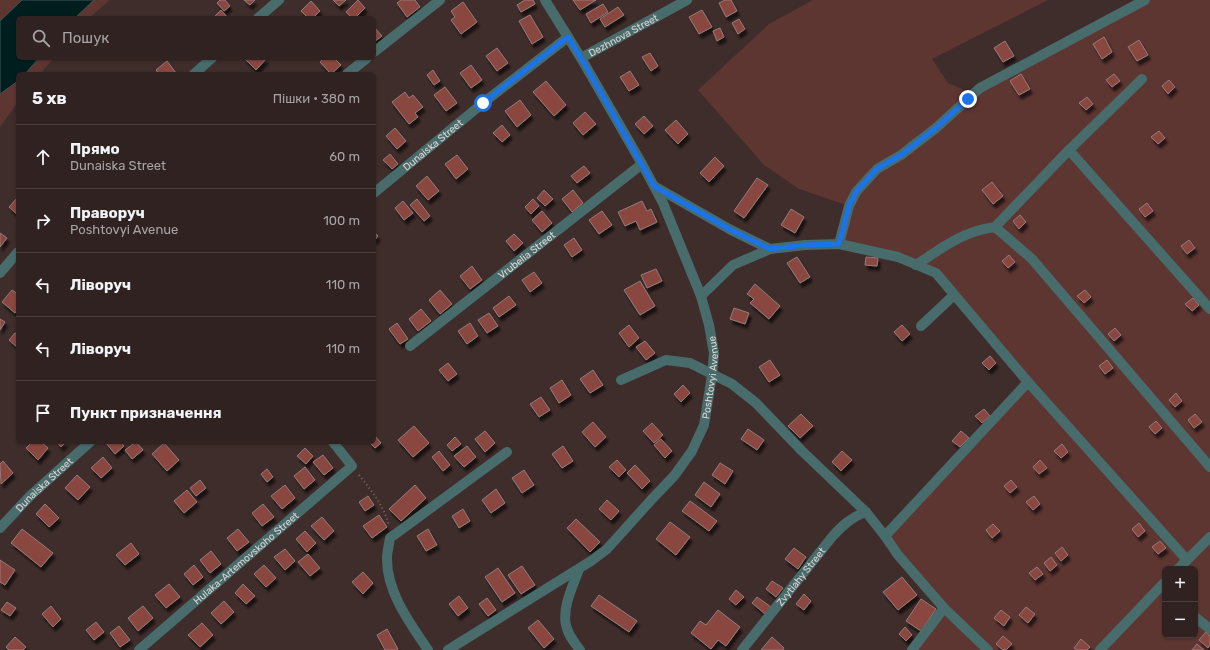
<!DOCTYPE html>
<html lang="uk">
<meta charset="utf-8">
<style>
body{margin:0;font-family:Rubik,sans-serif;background:#3b2f2d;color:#f1f3f6}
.controls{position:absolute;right:12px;bottom:12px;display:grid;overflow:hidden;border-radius:6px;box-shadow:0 1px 3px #0004}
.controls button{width:36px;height:36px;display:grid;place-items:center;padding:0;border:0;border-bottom:1px solid #4a3f3e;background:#2f2220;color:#f1f3f6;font:20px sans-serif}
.stop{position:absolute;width:12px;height:12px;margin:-9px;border:3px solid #1a73e8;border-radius:50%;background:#fff}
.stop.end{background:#1a73e8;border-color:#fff;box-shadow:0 1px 4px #0008}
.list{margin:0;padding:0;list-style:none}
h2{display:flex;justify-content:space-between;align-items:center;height:52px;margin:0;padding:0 16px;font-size:17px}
h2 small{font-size:13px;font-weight:400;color:#a7a4a5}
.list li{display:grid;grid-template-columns:26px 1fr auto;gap:12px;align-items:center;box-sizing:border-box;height:64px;padding:0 16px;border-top:1px solid #4a3f3e}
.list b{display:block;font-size:15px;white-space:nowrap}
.list p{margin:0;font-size:13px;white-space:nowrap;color:#a7a4a5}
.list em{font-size:13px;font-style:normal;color:#a7a4a5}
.icon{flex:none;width:22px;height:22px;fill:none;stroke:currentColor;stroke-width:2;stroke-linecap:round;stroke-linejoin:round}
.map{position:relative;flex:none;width:1210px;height:650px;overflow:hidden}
.search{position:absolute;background:#2f2220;box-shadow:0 1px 3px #0004;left:16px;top:16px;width:360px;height:44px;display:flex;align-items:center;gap:10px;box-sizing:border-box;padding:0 14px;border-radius:6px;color:#a7a4a5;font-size:15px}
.panel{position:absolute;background:#2f2220;box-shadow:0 1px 3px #0004;left:16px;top:72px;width:360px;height:372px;border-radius:6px}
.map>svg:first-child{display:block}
.green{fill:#5d3531;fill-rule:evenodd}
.water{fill:#001e1e;stroke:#445554}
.building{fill:#8a4640;stroke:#937d7b;filter:url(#shadow)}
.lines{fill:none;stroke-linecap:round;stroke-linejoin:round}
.path{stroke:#7a6a68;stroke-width:2;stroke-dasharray:1 3;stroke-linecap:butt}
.minor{stroke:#476c6b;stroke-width:10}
.route{stroke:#1a73e8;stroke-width:5}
.labels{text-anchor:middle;stroke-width:3;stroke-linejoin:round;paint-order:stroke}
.street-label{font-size:10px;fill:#e1d5d3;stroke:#201817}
</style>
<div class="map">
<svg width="1210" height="650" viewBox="0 0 1210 650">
<defs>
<filter id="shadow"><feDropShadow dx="2.5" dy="4.5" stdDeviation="1" flood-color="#0009"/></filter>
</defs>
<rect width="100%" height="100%" fill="#3f2d2b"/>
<path class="green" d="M0,0H22L0,21Z
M94,0H110L89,18H75Z
M813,0H1048L932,59L948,83L962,89L968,99L1147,0H1210V650H912L944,608L885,536L1028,382L936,273L839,244L849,206L799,189L764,165L698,90L769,24ZM1165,569H1195V635H1165Z
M39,58H54L40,74H25Z
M18,81V102L0,127V94Z"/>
<path class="water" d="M22,0H94L75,18H18V58H39L25,74H18V81L0,94V21Z"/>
<path class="building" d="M220,0H225L230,6L224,11L217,3Z
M244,0H255L250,5Z
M333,0H346L339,6Z
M358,0L365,8L355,18H352L346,12Z
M401,0H415L420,7L407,17L397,3Z
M525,0H533L535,4L521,12L517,5Z
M573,0H596L580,10Z
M725,0H731L737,11L726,17L719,3Z
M311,1L320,11L313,18H308L301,11Z
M463,2L477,22L461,34L451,20L455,17L451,11Z
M603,4L608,12L591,23L586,14Z
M618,7L624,15L605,27L600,19Z
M221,10L228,18H213Z
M702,10L712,27L699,34L689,17Z
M530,15L543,37L532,44L519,21Z
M739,19L745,29L738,34L732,23Z
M374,27L382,36L374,42Z
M720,28L724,37L717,41L713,31Z
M1104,37L1112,52L1102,59L1093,44Z
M1139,40L1148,55L1137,61L1128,47Z
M1005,41L1014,56L1003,62L994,48Z
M497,48L508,63L497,71L486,56Z
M650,53L658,66L651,71L642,57Z
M244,58H265L266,59L256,70Z
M324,58H334L341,65L331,74L320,62Z
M167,61L176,73L174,74H159L156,70Z
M471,65L482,80L471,88L460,73Z
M433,70L440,81L434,85L427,75Z
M630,71L639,85L629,91L620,77Z
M1021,74L1030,89L1019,95L1010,81Z
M1114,74L1120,81L1112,87L1106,80Z
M1169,80L1175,87L1168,94L1162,86Z
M546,81L566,105L554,116L533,92Z
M445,87L457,103L446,111L434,95Z
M405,92L409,98L413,95L423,107L415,113L418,117L409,124L392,102Z
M1087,97L1093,104L1086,110L1079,103Z
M520,100L531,115L517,127L505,111Z
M585,112L596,124L583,135L573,123Z
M644,116L653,126L644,134L635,124Z
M676,120L688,134L678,144L665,130Z
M502,125L510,135L502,142L493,133Z
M395,128L406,141L397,149L386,136Z
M1159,131L1165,138L1158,144L1151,137Z
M390,154L398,164L392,169L383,160Z
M457,155L468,169L456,179L445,164Z
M715,157L724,166L709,182L700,173Z
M584,166L590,173L577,183L571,176Z
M427,176L439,191L428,200L416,186Z
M757,178L768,185L744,218L734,211Z
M992,182L1003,196L993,204L982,190Z
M544,190L553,199L545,206L537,198Z
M573,190L583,203L572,212L562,199Z
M18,197V215L9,207Z
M417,199L430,216L424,221L410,205Z
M533,199L539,206L531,214L525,207Z
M403,201L413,213L404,220L395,208Z
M642,201L647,211L651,209L657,222L640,230L636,221L625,226L618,212Z
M1147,203L1153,211L1145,217L1139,209Z
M791,209L804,217L795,233L781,225Z
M542,211L552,223L542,232L532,220Z
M602,211L612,225L599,234L589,220Z
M1020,215L1026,222L1019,229L1013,221Z
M374,232L378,236L374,241Z
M0,233L7,238L0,247Z
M514,234L523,243L514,251L506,241Z
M574,238L582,250L572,257L564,245Z
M1189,240L1195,248L1187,254L1181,246Z
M1009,255L1015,262L1008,268L1002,261Z
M797,257L810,277L800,283L787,263Z
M866,257L878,258L877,266L865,265Z
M472,266L482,280L470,289L460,276Z
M656,269L662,281L647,288L641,275Z
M534,272L542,283L530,292L522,280Z
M640,281L655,306L640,315L624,290Z
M755,284L780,306L769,319L750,303L754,299L747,294Z
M12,290L18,294V309L15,313L2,302Z
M440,290L452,304L440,314L429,300Z
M1085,290L1091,297L1084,303L1077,296Z
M509,296L516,305L499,317L493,308Z
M1193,298L1199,305L1192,311L1185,304Z
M734,308L749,313L745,324L730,319Z
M421,309L431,321L418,331L409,319Z
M489,313L498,326L487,333L478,320Z
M0,319L5,322L0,330Z
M397,323L408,339L400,344L389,329Z
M470,323L478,336L467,344L458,331Z
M629,325L639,338L629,347L619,333Z
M902,325L910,334L902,341L894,332Z
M1115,328L1121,335L1114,341L1108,334Z
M15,333L18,335V348L9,340Z
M645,341L655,353L646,360L636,347Z
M990,356L996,363L989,370L982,363Z
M770,360L780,375L769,382L759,367Z
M1107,360L1113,368L1105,374L1099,366Z
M448,363L457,374L448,381L439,370Z
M593,370L603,385L590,393L580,379Z
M562,380L571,395L559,403L550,388Z
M683,385L690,393L681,402L674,394Z
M1176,393L1182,401L1175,407L1169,400Z
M541,397L550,410L539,417L530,404Z
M984,409L990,416L982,423L975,416Z
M801,414L813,426L800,438L788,426Z
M1195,414L1202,422L1194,428L1188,420Z
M1156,421L1162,428L1155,434L1149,427Z
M593,422L606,437L595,447L582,432Z
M652,423L663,435L654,443L643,431Z
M414,426L429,443L413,457L398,440Z
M748,429L764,440L757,450L741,439Z
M485,431L495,443L485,452L475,439Z
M961,431L969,438L960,447L952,441Z
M374,435L381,443L375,448L369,442H374Z
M455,437L461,444L452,451L447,445Z
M661,439L672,451L665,458L654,445Z
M32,442H41L48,448L38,460L26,448Z
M57,442H66L61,447Z
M107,442H121L124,446L115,454L106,443Z
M136,442L143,450L132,459L125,450Z
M164,443L179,460L167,471L152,454Z
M1062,444L1068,452L1061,458L1054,451Z
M467,446L476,457L464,467L454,456Z
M563,446L573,461L562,468L552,454Z
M305,448L313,456L306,464L297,456Z
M439,451L450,465L443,471L432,457Z
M842,451L852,460L841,471L832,462Z
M323,455L333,468L324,475L313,462Z
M103,457L112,468L101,478L91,468Z
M617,460L626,470L619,477L609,467Z
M1040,460L1047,468L1039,474L1033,467Z
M3,461L13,473L1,484L0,464Z
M720,463L733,471L725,484L712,475Z
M635,465L650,481L642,489L627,473Z
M305,467L315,480L304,489L294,476Z
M267,469L273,477L267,482L261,474Z
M524,470L534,485L522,493L512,478Z
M77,475L90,487L78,500L65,488Z
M200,480L206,488L196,496L190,488Z
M1011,480L1017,487L1010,493L1004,486Z
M704,482L720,494L711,507L695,495Z
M285,485L295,498L282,509L271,496Z
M415,485L426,498L401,521L389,509Z
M496,489L505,503L491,513L482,500Z
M187,490L197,502L184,513L174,501Z
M368,496L374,505L365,511L359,502Z
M1034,496L1040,504L1033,510L1026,502Z
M607,500L619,511L611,520L599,509Z
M690,501L717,521L709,531L682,511Z
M45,504L59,518L49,527L36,514Z
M263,504L274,517L262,526L252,513Z
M463,509L470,521L459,528L452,516Z
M379,515L387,527L372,538L363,526Z
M322,517L334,531L324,540L311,526Z
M576,519L600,542L590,552L567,528Z
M670,522L690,537L676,555L656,539Z
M1139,523L1145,531L1138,537L1132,529Z
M993,524L1000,531L992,538L986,530Z
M22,529L53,553L41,567L11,543Z
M238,529L249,542L237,551L227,538Z
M428,529L437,545L426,551L417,536Z
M305,531L316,543L307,552L296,539Z
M1160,541L1166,548L1158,554L1152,547Z
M131,543L139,554L125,565L116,555Z
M1062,547L1068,555L1061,561L1055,553Z
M794,548L806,557L798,569L785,559Z
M285,549L295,561L285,570L274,557Z
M211,551L221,564L210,573L200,560Z
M308,554L320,568L310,576L298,562Z
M1051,557L1057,565L1050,571L1044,563Z
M0,560L15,570L5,585L0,582Z
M194,565L203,577L193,585L184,574Z
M264,565L276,578L266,587L254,574Z
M522,566L535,585L521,594L508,575Z
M1037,567L1043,574L1035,580L1029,573Z
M498,568L515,593L502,602L485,577Z
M363,572L373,583L363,594L352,582Z
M902,577L917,595L898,610L883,592Z
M772,581L783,588L776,597L766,589Z
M169,584L180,597L166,608L155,595Z
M243,584L255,596L246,604L235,593Z
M736,590L744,597L736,605L729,599Z
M804,594L811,601L804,610L796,604Z
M599,595L637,621L629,632L591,606Z
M459,596L468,608L458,616L449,604Z
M757,597L771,607L765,614L752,603Z
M487,598L496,610L488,616L479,604Z
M921,599L936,609L921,631L906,621Z
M224,601L234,612L221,624L211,613Z
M7,602L16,608L10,616L1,610Z
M51,606L61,619L53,627L42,614Z
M143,606L153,618L138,631L128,618Z
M1026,607L1035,614L1028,623L1019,615Z
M718,610L740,627L726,646L718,640L711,649L691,633L700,621L706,625Z
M1001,610L1010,617L1004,626L994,618Z
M538,620L554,639L544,648L528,628Z
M96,622L104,632L94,640L86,630Z
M202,623L213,635L200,647L188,635Z
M119,626L130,640L120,647L110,633Z
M905,627L912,635L906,641L899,634Z
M387,629L398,649L396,650H385L377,635Z
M1206,632L1210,636V645L1208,648L1199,640Z
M1003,636L1012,644L1006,650H1003L996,644Z
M15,637L26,647L23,650H9L6,647Z
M772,637L784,648L783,650H761Z
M1081,639L1090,647L1087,650H1077L1074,648Z
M1197,644L1204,650H1192Z"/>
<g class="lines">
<path class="path" d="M359,475C372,491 384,506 389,526"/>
<g class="minor">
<path d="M258,18L279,0"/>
<path d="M374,52L440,0"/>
<path id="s1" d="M581,58L687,0"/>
<path d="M194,74L212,58"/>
<path d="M347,74L367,58"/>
<path d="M1069,150L1210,309"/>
<path d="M654,186L731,230L770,249"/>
<path id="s2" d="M374,193L483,103L568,37"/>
<path d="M995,227L1069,150L1142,79"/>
<path d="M839,244L849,206L856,192L877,169L901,155L936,128L980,88L1145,0"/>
<path d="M916,265C942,248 963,231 995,227L1032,259L1210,467"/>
<path d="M0,273L18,252"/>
<path d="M701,296L733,265L770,249L805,245L839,244L898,257L936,273L1028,382L1187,560"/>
<path d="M921,326L954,295"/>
<path id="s3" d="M410,346L642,164"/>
<path d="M621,380L666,360L690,363L732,384L756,403L802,451L866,512L885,536L898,555L944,608L988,650"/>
<path id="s4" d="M0,528L30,496L90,442"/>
<path d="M885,536L1028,382"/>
<path d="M579,569C573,586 562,607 566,625C568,635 574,642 580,650"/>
<path d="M1178,569L1210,537"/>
<path d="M1195,617L1210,629"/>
<path id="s5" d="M139,650L352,466L333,442"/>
<path d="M428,650C410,623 387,593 387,559C387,552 389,545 390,538L507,452"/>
<path id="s6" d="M448,650L591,561L607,549L652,499L674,476L692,451L704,425L712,375L714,353L709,325L701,296L663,203L642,164L581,58L545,0"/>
<path id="s7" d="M742,650L832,537C842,526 851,517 866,512"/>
<path d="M912,650L944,608"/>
<path d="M1100,650L1165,582"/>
</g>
</g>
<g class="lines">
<path class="route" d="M483,103L568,37L581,58L654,186L731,230L770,249L805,245L839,244L849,206L856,192L877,169L901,155L936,128L968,99"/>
</g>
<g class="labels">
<g class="street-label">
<text dy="4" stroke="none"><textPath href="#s1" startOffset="48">Dezhnova Street</textPath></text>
<text dy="4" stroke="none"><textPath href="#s2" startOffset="76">Dunaiska Street</textPath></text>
<text dy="4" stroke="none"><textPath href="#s3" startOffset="148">Vrubelia Street</textPath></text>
<text dy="4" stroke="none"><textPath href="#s6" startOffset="395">Poshtovyi Avenue</textPath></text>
<text dy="4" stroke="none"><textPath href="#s4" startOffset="62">Dunaiska Street</textPath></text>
<text dy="4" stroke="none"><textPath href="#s5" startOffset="141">Hulaka-Artemovskoho Street</textPath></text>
<text dy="4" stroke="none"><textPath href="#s7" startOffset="94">Zvytiahy Street</textPath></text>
</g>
</g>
</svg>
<div class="controls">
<button>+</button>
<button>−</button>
</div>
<div class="stop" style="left:483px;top:103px"></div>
<div class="stop end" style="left:968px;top:99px"></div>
<div class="search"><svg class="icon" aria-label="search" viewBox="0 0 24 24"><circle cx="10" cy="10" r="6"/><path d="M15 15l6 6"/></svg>Пошук</div>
<section class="panel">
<h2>5 хв<small>Пішки · 380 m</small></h2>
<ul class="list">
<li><svg class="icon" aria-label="ahead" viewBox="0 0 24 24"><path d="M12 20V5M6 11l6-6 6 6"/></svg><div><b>Прямо</b><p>Dunaiska Street</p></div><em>60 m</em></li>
<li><svg class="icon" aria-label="right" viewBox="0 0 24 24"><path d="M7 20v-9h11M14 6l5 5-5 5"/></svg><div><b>Праворуч</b><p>Poshtovyi Avenue</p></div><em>100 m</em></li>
<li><svg class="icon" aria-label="left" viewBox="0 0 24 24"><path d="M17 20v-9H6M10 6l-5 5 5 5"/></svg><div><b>Ліворуч</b></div><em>110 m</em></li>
<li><svg class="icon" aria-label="left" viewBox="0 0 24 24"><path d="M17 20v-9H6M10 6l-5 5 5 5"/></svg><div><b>Ліворуч</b></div><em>110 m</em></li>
<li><svg class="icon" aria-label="arrive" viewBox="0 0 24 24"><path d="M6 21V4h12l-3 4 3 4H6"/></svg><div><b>Пункт призначення</b></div></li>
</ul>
</section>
</div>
